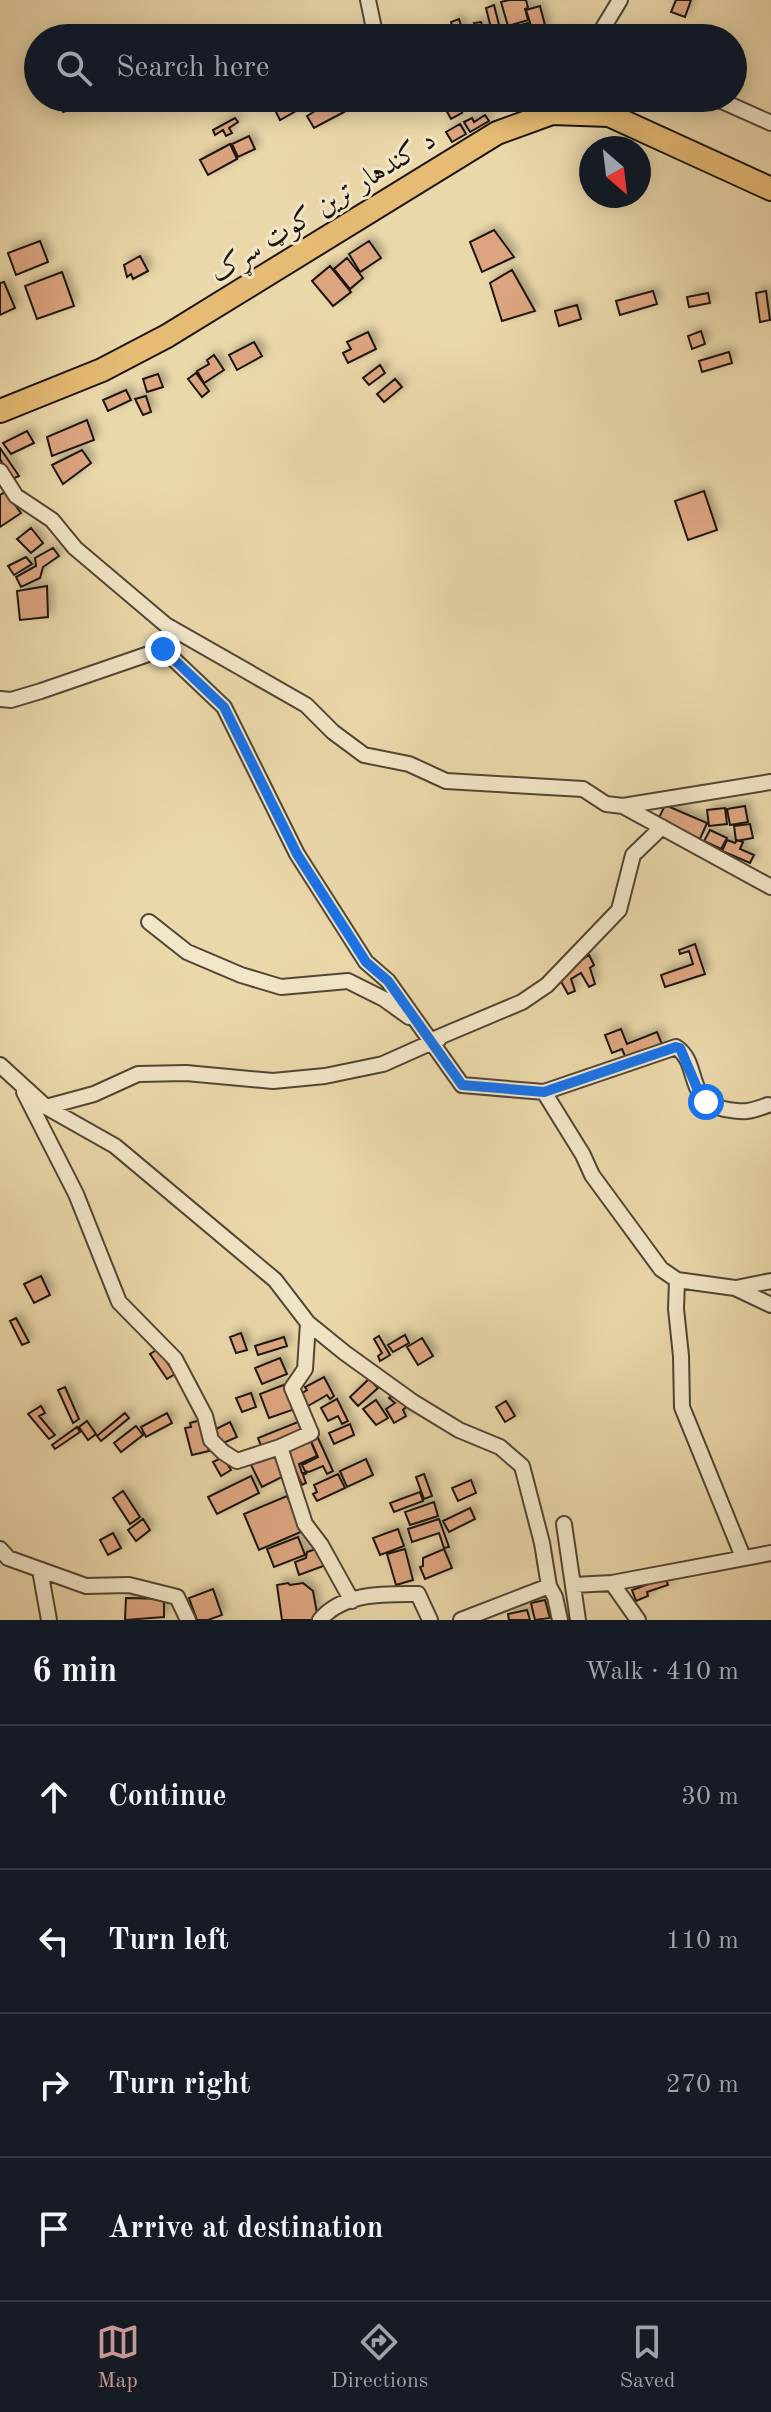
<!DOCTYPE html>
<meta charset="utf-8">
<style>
body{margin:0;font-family:"Old Standard TT",Amiri,serif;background:#242831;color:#f1f3f6}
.compass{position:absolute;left:579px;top:136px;width:72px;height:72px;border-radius:50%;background:#171b24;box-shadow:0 4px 20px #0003;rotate:152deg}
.stop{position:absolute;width:24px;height:24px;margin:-18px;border:6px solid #1a73e8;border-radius:50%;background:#fff}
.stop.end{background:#1a73e8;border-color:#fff;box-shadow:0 2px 8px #0008}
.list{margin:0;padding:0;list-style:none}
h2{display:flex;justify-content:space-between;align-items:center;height:104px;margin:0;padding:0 32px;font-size:34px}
h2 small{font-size:26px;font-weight:400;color:#9ea1a6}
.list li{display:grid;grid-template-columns:52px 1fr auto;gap:24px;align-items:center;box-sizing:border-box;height:144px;padding:0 32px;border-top:2px solid #363941}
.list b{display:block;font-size:30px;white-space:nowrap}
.list em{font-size:26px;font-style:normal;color:#9ea1a6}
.icon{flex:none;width:44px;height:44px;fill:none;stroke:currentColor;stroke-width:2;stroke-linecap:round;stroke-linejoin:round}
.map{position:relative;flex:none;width:771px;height:1620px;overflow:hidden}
.search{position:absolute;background:#171b24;box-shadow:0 4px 20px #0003;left:24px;right:24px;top:24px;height:88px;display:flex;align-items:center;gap:20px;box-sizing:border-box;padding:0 28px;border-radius:44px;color:#9ea1a6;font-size:30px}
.sheet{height:680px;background:#171b24}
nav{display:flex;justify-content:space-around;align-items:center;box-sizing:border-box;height:112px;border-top:2px solid #363941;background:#171b24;font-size:22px;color:#9ea1a6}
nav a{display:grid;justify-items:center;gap:4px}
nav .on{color:#c59692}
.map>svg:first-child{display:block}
.building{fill:#dca580;stroke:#1e150e;stroke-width:2;filter:url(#shadow)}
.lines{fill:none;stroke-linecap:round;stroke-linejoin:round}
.minor-casing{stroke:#514635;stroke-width:18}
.primary-casing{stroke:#1e150e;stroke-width:26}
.minor{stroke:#f2e6c8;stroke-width:14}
.primary{stroke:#e6bc75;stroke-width:22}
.route{stroke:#1a73e8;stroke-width:10}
.labels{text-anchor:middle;stroke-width:6;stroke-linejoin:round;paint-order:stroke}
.street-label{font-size:28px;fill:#1e150e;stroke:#f2e6c8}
</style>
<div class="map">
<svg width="771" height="1620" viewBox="0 0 771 1620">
<defs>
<filter id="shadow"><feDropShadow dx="4.5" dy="-4.5" stdDeviation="4" flood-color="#0004"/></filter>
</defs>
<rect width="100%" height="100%" fill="#ebd8aa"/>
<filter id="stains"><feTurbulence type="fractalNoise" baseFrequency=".0025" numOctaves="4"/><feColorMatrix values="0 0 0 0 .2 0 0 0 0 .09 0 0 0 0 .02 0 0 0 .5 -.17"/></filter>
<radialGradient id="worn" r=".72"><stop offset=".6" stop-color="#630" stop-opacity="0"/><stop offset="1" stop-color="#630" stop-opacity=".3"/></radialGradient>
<path class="building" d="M509,0H526L528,8L525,9L528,20L508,26L501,2Z
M676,0H691L685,17L671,12Z
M494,5L500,29L492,32L486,8Z
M540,6L546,29L541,31L542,34L570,36L569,38H535L526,10Z
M459,19L463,32L476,28L474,23L481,22L483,28L487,27L490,38H455L451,22Z
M528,23L530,38H496L494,33L504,34L503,30Z
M73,98H81L84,105L63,112L60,103Z
M296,98L303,107L280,120L275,110Z
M455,102L462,113L451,119L445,108Z
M328,103L333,111L341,107L344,112L314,128L307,116Z
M485,115L489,121L470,132L464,122L472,118L474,122Z
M235,118L238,122L229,128L232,133L226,136L223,130L215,135L213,130Z
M460,124L466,134L452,142L446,132Z
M249,136L255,149L238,157L232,144Z
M230,144L237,159L208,175L200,160Z
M494,230L514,257L482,272L470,242Z
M40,241L48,262L16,275L8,253Z
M369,241L381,258L360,272L349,254Z
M140,256L148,271L133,279L131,274L127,277L124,265Z
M347,258L363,278L350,289L334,269Z
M330,266L351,292L333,306L312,281Z
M512,270L535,311L502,321L490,283Z
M62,272L74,306L37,319L25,286Z
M4,282L15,308L0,315V283Z
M653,291L657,304L620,315L616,301Z
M766,291L770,320L760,322L756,293Z
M708,293L710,303L689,307L687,297Z
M577,305L581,319L559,326L555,311Z
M701,331L705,344L692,349L688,336Z
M368,332L376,349L348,363L343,353L351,349L347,342Z
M254,342L262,356L237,370L229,355Z
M729,352L732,363L702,372L699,361Z
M214,355L224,370L204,383L197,371L209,364L207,360Z
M380,365L385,373L369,385L363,378Z
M196,373L209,391L202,397L188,379Z
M158,374L163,387L147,392L143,379Z
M395,379L402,387L384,402L377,394Z
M126,390L131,400L108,411L103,400Z
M146,396L151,412L143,415L135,399Z
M87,420L94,440L52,456L47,437Z
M27,431L34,443L11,454L3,443Z
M0,448L19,476L12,479L0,459Z
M82,450L91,463L63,484L52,465Z
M704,491L717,530L688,540L675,501Z
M5,492L21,513L0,527V495Z
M31,528L43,543L31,553L17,539Z
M53,548L59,556L43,567L40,578L21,587L16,577L36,566L35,558Z
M26,557L32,564L14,575L8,566Z
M47,586L48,617L20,620L17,591Z
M665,805L707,823L700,839L658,820Z
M745,806L748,822L730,825L727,809Z
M725,808L727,824L709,826L707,810Z
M750,824L753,838L736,841L734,826Z
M710,830L727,838L721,849L704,841Z
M727,840L735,843L737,840L743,842L740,849L754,855L750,863L722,851Z
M695,944L705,974L665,987L661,975L693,964L689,951L680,954L679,950Z
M589,955L594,965L590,968L595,984L589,987L581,973L571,979L575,991L568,994L558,976Z
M621,1029L627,1044L657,1032L663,1047L627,1061L622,1049L612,1053L605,1035Z
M41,1276L50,1295L34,1303L24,1284Z
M16,1318L29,1342L22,1345L10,1321Z
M241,1333L247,1350L236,1353L230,1337Z
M405,1335L409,1343L393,1352L388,1345Z
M379,1336L390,1355L380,1361L378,1356L382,1353L374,1339Z
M284,1337L287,1346L258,1355L255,1346Z
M422,1338L433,1356L418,1365L407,1347Z
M158,1349L175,1374L167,1379L150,1354Z
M280,1358L287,1374L262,1384L255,1368Z
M324,1377L334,1396L330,1399L327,1395L308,1406L301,1394L307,1390L305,1387Z
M369,1379L378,1388L358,1406L350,1397Z
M286,1384L295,1409L269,1418L260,1394Z
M65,1387L79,1419L73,1423L58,1390Z
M251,1393L256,1407L242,1412L236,1398Z
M394,1393L407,1406L403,1410L406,1416L394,1423L386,1409L395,1403L389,1398Z
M337,1399L348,1421L342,1424L338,1416L328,1421L321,1408Z
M376,1400L388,1418L376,1425L363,1409Z
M506,1401L515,1416L505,1422L496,1407Z
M41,1406L45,1413L39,1416L55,1435L49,1439L28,1414Z
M125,1413L129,1418L101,1441L97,1436Z
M167,1413L172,1423L146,1437L141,1427Z
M201,1420L209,1451L192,1455L185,1428L191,1427L190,1423Z
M87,1421L96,1434L88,1440L79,1427Z
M230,1422L237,1437L221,1444L214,1430Z
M298,1422L303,1435L263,1451L258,1438Z
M350,1424L354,1435L334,1444L329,1433Z
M136,1426L143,1435L121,1452L114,1443Z
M77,1427L80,1432L55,1449L52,1445Z
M309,1437L317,1456L299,1464L302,1473H307L303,1475L306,1483L302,1485L286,1448Z
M318,1438L333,1471L327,1474L323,1466L309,1472L305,1471L302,1465L318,1457L311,1441Z
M277,1452L284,1476L262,1487L251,1465Z
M223,1457L231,1470L221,1476L213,1462Z
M366,1459L373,1475L347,1487L340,1471Z
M338,1474L345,1488L317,1501L313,1494L317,1492L314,1485Z
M424,1474L432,1496L424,1499L416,1477Z
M251,1476L259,1493L217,1514L208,1497Z
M471,1480L476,1493L458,1501L452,1488Z
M123,1491L140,1517L130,1524L113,1498Z
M420,1492L423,1501L394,1512L390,1503Z
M287,1496L303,1531L259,1550L244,1514Z
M434,1502L438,1516L410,1525L405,1512Z
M470,1508L475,1519L449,1532L443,1521Z
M143,1519L150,1530L136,1541L128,1530Z
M439,1519L449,1547L444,1548L439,1533L412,1542L408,1529Z
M398,1529L404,1546L380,1555L373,1538Z
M113,1533L121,1548L108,1555L100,1540Z
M298,1537L305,1555L274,1567L267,1549Z
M319,1548L326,1565L299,1575L295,1562L306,1558L307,1552Z
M405,1549L413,1580L396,1585L387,1554Z
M444,1549L452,1568L425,1579L420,1567L423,1566V1558Z
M665,1578L668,1585L647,1592L648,1596L636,1601L632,1590Z
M288,1583L290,1585L303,1583L313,1591L317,1613L313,1620H282L277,1585Z
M213,1589L222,1615L208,1620H197L189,1598Z
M126,1598L164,1599V1617L125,1620Z
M545,1600L550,1618L535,1620L531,1603Z
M527,1610L530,1620H509L508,1614Z"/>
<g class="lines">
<defs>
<path id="minor" d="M368,0L376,38
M597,38L620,0
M715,98L771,123
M0,471L16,496L52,520L75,548L166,625L306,705L333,732L364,755L409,764L446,781L583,789L606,804L623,806L771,887
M163,649L224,707L297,854L366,962L388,981L462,1085L544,1092L676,1047C701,1063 684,1100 724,1109C744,1113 749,1112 768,1105
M0,699L11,700L41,691L163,649L177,632
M623,806L771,782
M149,922L187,952L241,975L281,987L348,981L384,999L409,1017
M432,1040L522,1002L547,985L619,910L633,855L662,827
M0,1065L46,1107L115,1146L275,1280L308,1323L345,1353L413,1402L459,1430L500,1447L522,1466L542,1543L549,1586L555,1597L560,1620
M24,1092L76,1194L119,1302L175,1359L205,1416L211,1440L223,1452L237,1461L280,1447
M544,1092L583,1155L592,1175L661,1269L677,1280L735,1288L771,1305
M46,1107L94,1094L138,1074L186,1073L273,1081L325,1076L383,1064L439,1039
M677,1280L676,1309L681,1356L682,1407L743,1557
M736,1288L771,1281
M308,1323L305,1369L292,1388L311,1433L280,1447L305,1524L321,1545L352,1601
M564,1524L578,1620
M0,1549L8,1558L86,1586L129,1585L177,1597L188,1620
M40,1570L49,1620
M612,1583L638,1620
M574,1585L612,1583L771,1553
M320,1620C343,1592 385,1594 418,1594L430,1620
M461,1620L549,1586"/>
<path id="primary" d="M0,411L102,370L167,336L497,133L552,113L609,115L771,189"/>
</defs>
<use href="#minor" class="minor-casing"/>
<use href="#primary" class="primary-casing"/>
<use href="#minor" class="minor"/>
<use href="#primary" class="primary"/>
</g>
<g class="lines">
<path class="route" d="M163,649L224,707L297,854L366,962L388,981L462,1085L544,1092L676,1047L680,1048L700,1095L706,1102"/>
</g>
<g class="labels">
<g class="street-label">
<text transform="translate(322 205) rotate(-32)" y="10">د کندهار ترين کوټ سړک</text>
</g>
</g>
<rect width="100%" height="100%" filter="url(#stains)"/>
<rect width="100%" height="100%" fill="url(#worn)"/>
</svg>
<svg class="compass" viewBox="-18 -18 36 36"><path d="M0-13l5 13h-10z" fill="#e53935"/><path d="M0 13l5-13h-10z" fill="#9ea1a6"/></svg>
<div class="stop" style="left:706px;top:1102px"></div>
<div class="stop end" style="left:163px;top:649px"></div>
<div class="search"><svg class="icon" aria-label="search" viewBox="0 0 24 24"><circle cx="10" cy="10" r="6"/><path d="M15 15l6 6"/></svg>Search here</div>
</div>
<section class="sheet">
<h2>6 min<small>Walk · 410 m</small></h2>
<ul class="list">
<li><svg class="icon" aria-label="ahead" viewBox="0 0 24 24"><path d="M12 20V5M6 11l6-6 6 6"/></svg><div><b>Continue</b></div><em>30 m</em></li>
<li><svg class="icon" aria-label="left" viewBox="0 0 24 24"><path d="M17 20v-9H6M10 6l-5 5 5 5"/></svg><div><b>Turn left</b></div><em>110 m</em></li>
<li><svg class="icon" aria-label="right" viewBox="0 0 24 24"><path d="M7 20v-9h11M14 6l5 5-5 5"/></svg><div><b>Turn right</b></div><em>270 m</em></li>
<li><svg class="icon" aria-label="arrive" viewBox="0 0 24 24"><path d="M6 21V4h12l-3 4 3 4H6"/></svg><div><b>Arrive at destination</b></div></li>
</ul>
</section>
<nav>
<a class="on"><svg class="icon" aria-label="map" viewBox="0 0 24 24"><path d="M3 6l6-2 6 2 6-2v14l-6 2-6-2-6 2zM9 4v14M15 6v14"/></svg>Map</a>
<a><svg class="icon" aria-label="directions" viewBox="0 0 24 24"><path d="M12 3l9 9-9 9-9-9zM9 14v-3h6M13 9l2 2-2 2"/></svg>Directions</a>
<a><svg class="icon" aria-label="saved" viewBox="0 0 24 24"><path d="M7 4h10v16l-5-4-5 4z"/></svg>Saved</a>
</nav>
